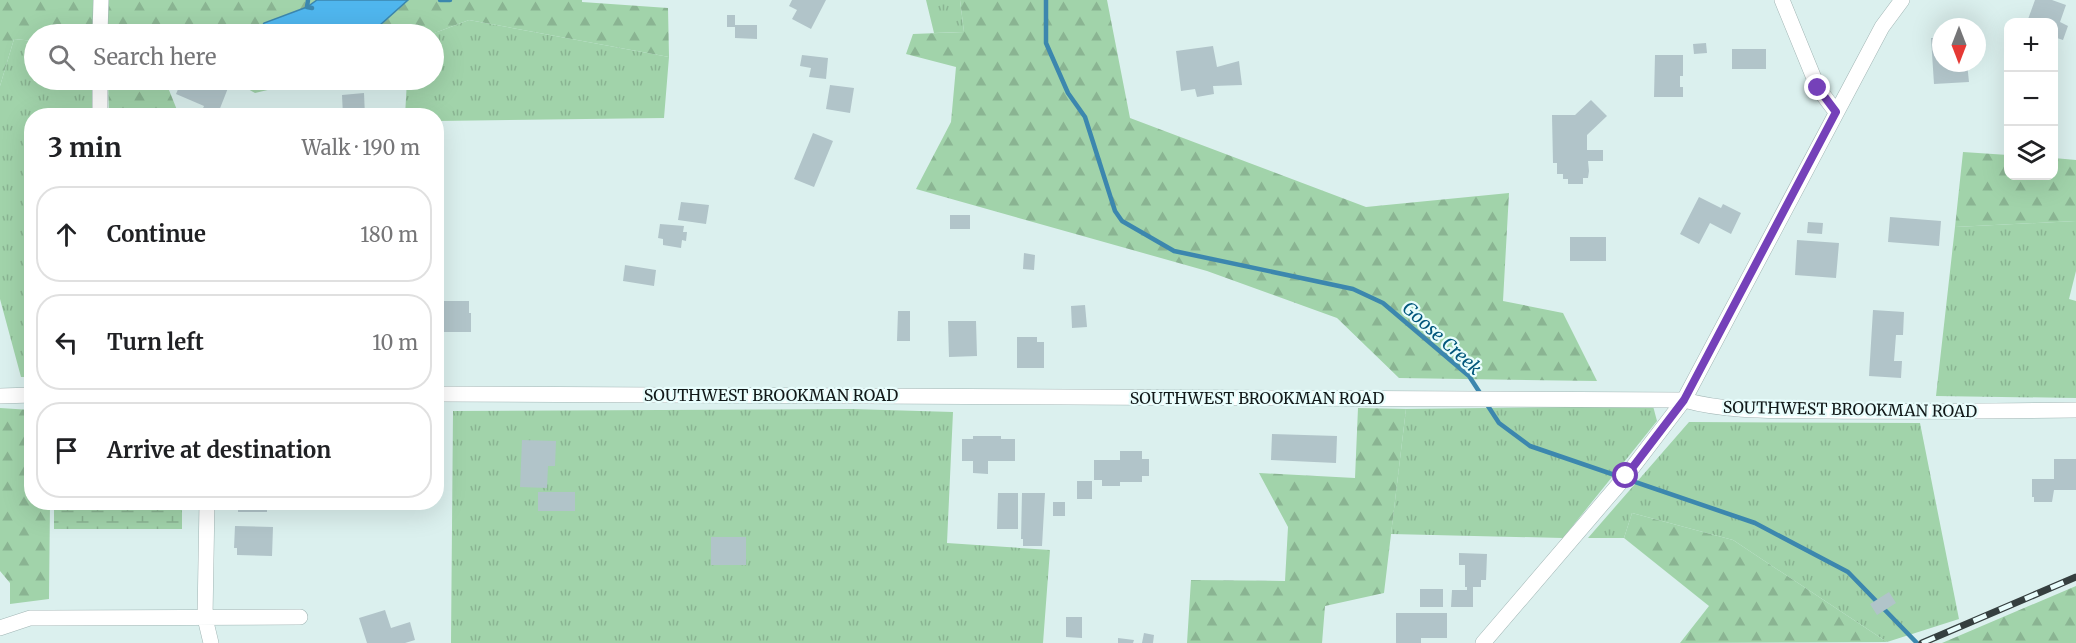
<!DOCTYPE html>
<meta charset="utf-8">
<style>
body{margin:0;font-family:Merriweather,serif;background:#f6f6f6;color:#202124}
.controls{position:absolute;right:18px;top:18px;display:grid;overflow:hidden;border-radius:12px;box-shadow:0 6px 24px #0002}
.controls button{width:54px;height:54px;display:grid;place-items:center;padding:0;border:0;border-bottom:2px solid #e0e0e0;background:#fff;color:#202124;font:30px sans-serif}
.compass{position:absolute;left:1932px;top:18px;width:54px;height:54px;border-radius:50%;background:#fff;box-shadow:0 6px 24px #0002;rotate:180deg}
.stop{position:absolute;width:18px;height:18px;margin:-14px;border:4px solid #7541b9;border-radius:50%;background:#fff}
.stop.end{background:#7541b9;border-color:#fff;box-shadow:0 2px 6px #0008}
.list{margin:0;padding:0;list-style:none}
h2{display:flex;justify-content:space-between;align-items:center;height:78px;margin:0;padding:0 24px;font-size:26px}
h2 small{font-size:20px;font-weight:400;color:#757577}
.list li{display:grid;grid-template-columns:39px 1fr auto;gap:18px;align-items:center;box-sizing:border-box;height:96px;margin:0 12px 12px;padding:0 12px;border:2px solid #e0e0e0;border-radius:24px}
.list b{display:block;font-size:22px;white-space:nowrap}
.list em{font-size:20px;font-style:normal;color:#757577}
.icon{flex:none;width:33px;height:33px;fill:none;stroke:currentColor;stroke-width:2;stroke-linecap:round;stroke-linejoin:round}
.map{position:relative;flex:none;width:2076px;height:643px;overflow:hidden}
.search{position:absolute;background:#fff;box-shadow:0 6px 24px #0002;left:24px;top:24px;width:420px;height:66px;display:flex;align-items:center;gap:15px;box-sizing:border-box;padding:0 21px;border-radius:33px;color:#757577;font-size:22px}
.panel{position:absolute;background:#fff;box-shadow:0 6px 24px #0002;left:24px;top:108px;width:420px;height:402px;border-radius:24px}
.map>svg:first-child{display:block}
.grass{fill:url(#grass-tufts)}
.forest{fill:url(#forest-firs)}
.wetland{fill:url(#wetland-marsh)}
.water{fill:#4fb6ee;stroke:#3c87ae;stroke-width:1.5}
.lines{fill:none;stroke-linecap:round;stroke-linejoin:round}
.stream{stroke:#3c87ae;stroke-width:4.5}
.building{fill:#b1c4c9}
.minor-casing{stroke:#a1b5b4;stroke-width:16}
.minor{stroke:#fff;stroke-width:15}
.rail-casing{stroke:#353f3f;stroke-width:7}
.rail{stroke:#e8fdfc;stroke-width:4.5;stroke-dasharray:14;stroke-linecap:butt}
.route{stroke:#7541b9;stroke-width:8}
.labels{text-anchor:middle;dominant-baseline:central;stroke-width:4.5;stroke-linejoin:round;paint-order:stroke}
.street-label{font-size:16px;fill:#111818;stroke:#e8fdfc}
.water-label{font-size:18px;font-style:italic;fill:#00567b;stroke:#e8fdfc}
</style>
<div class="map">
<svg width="2076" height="643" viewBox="0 0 2076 643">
<defs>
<pattern id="grass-tufts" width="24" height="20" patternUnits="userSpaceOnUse" patternTransform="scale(1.5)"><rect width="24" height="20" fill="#a1d3aa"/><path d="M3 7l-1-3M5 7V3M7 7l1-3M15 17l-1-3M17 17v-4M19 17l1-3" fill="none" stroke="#8ab492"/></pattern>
<pattern id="forest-firs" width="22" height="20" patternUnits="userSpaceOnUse" patternTransform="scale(1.5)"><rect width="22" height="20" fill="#a1d3aa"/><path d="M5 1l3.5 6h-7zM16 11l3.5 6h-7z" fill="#8ab492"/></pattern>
<pattern id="wetland-marsh" width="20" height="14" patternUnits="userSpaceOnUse" patternTransform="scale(1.5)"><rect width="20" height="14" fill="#a1d3aa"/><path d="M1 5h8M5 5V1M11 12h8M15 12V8" fill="none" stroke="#8ab492"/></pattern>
</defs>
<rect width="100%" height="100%" fill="#dbf0ee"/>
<path class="grass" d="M926,0H960L964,32L934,33Z
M469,20L669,57L664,118L437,121L436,116H405L407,80H434L432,34Z
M14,39L34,41V80H96L95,115L32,116L31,377H21L0,299V86Z
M2076,221V271L2069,299L2076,301V398L1936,396L1955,227Z
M1653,406L1657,421L1563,538L1391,534L1406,409Z
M852,409L953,412L947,543L1050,550L1043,643H451L453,411Z
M1689,422L1920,423L1959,619L1887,642L1733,540L1632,513L1624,538H1588Z"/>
<path class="forest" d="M0,0H94L96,34H34V41L14,39L0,86Z
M107,0H582V2L668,8L669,57L469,20L432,34H108Z
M960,0H1107L1130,118L1366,207L1509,193L1503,301L1563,313L1597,381L1399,378L1337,318L1207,271L916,189L951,122L956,67L906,54L913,34L964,32Z
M108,80H165L179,115H109Z
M232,80H310L255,93Z
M1963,152L2008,155V176H2054V158L2076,160V221L1955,227Z
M0,408L31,410L32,502L50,503L49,599L10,604V583L0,571Z
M1358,408L1406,409L1384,593L1325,606L1322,643H1187L1191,580L1285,581L1288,527L1259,473L1355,478Z
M1632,513L1733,540L1887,642L1680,643L1709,606L1624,538Z
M2076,586V643H1942Z"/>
<path class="wetland" d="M54,503H182V529H54Z"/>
<path class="water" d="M317,0H408L380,25L347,34H257L264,23L307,7Z"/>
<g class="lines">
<path class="stream" d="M308,0L307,7L312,8
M440,0H450
M1046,0V43L1068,93L1085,117L1115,211L1122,221L1174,251L1353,289L1383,303L1469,376L1482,396
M1486,403L1499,423L1530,446L1755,523L1848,572L1917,643"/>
</g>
<path class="building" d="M792,0H826L811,29L792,19L797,10L789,6Z
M2035,0H2052L2066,5L2060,22L2068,26L2063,40L2054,37V22H2027Z
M727,15H735V25H757V39L735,38V27H727Z
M1931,38H1941V63H1967L1969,82L1934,84Z
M1706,43L1707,53L1694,54L1693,44Z
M1213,46L1217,67L1239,61L1242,85L1213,86L1214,94L1197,97L1195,89L1181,91L1176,51Z
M1732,49H1766V69H1732Z
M802,55L828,58L826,79L809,77L811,68L800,66Z
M1655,55H1683V76H1680V87H1683V97H1654Z
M182,80H209L228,88L217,116H207L201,113L204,106L176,94Z
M830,85L854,88L850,113L826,109Z
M364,93L365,116H343L342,95Z
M1591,100L1607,116L1587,135V150H1603V161H1588L1589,171L1588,178H1583V184H1568V179H1563V174H1557V163H1553L1552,115H1575Z
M813,133L833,141L814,187L794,179Z
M1699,197L1721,208L1723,204L1741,213L1731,234L1710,223L1699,244L1680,234Z
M681,202L709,205L706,224L678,220Z
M950,215H970V229H950Z
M1890,217L1941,221L1939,246L1888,242Z
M1808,222L1823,223L1822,234L1807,233Z
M660,224L684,226L683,232H687L686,241L682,240L681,248L663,245V239L658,238Z
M1570,237H1606V261H1570Z
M1797,240L1839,243L1836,278L1795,275Z
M1024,253L1035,255L1034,270L1023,269Z
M625,265L656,270L654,286L623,281Z
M444,301H469V313H471V332H439V313H444Z
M1085,305L1087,327L1072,328L1071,306Z
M1873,310L1904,312L1903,335H1896L1894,361H1902L1901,378L1869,376Z
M898,311H910V341H897Z
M948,321H976L977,356L949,357Z
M1017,337H1037V342H1044V368H1017Z
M1272,434L1337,436L1336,463L1271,460Z
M973,436H1001V439H1015V461H988V474L973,473V461H962V439H973Z
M522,440L556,441L555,466H548L547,488L520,487Z
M1120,451H1142V459H1149V476H1142V482H1120V486H1102V480H1094V460H1120Z
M2054,459H2076V490H2054L2052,502H2034V497H2032V479H2054Z
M1077,481H1092V499H1077Z
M538,492H575V511H538Z
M998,493H1018V529H997Z
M1022,493H1045L1042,546H1023V539H1021Z
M238,502H267V512H238Z
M1053,502H1065V516H1053Z
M235,526L273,527L272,556L237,555V548H234Z
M711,537H746V565H711Z
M1459,553L1487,554L1486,580H1481V587H1473V607H1451L1452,590H1467V587H1465V565H1459Z
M1420,589H1443V607H1420Z
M1889,592L1896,603L1877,615L1870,604Z
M385,610L391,628L410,622L415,640L405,643H367L359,618Z
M1396,613H1447V638H1421V643H1396Z
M1066,617H1082V638L1066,637Z
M1144,633L1154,635L1153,643H1142Z
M1118,638L1134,640L1133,643H1118Z"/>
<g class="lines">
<defs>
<path id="minor" d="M1782,0L1818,88L1836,112
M100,34L101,0
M100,116V80
M436,394L1684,400C1731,413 1781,410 1829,411C1912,412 1994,411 2076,410
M0,396L32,395
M207,502L205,618L211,643
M0,628L30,618H47L300,617
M1483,643L1626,476L1684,400L1882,27L1902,0"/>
</defs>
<use href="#minor" class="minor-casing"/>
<use href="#minor" class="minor"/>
<defs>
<path id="rail" d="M1922,643L2076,577"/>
</defs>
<use href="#rail" class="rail-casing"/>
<use href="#rail" class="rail"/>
</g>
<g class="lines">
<path class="route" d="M1626,476L1684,400L1836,112L1818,88"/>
</g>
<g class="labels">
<g class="street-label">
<text x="771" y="395">SOUTHWEST BROOKMAN ROAD</text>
<text x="1257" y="398">SOUTHWEST BROOKMAN ROAD</text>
<text transform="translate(1850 409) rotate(1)">SOUTHWEST BROOKMAN ROAD</text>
</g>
<g class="water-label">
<text transform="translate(1442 338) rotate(42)">Goose Creek</text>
</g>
</g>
</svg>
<div class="controls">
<button>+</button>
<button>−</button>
<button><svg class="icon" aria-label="layers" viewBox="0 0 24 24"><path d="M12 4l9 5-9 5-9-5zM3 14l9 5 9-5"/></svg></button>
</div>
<svg class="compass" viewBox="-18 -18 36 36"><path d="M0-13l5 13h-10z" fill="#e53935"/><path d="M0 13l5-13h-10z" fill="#757577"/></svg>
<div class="stop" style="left:1626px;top:476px"></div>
<div class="stop end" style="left:1818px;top:88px"></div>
<div class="search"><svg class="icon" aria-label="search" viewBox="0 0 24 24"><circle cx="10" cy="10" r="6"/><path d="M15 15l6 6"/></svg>Search here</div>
<section class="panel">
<h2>3 min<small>Walk · 190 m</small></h2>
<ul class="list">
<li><svg class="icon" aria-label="ahead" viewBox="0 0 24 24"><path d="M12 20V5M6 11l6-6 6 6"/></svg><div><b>Continue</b></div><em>180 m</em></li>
<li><svg class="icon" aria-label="left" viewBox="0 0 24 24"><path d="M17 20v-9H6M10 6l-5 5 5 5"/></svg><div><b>Turn left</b></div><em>10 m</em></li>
<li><svg class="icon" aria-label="arrive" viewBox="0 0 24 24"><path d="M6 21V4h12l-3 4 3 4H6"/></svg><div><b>Arrive at destination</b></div></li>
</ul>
</section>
</div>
